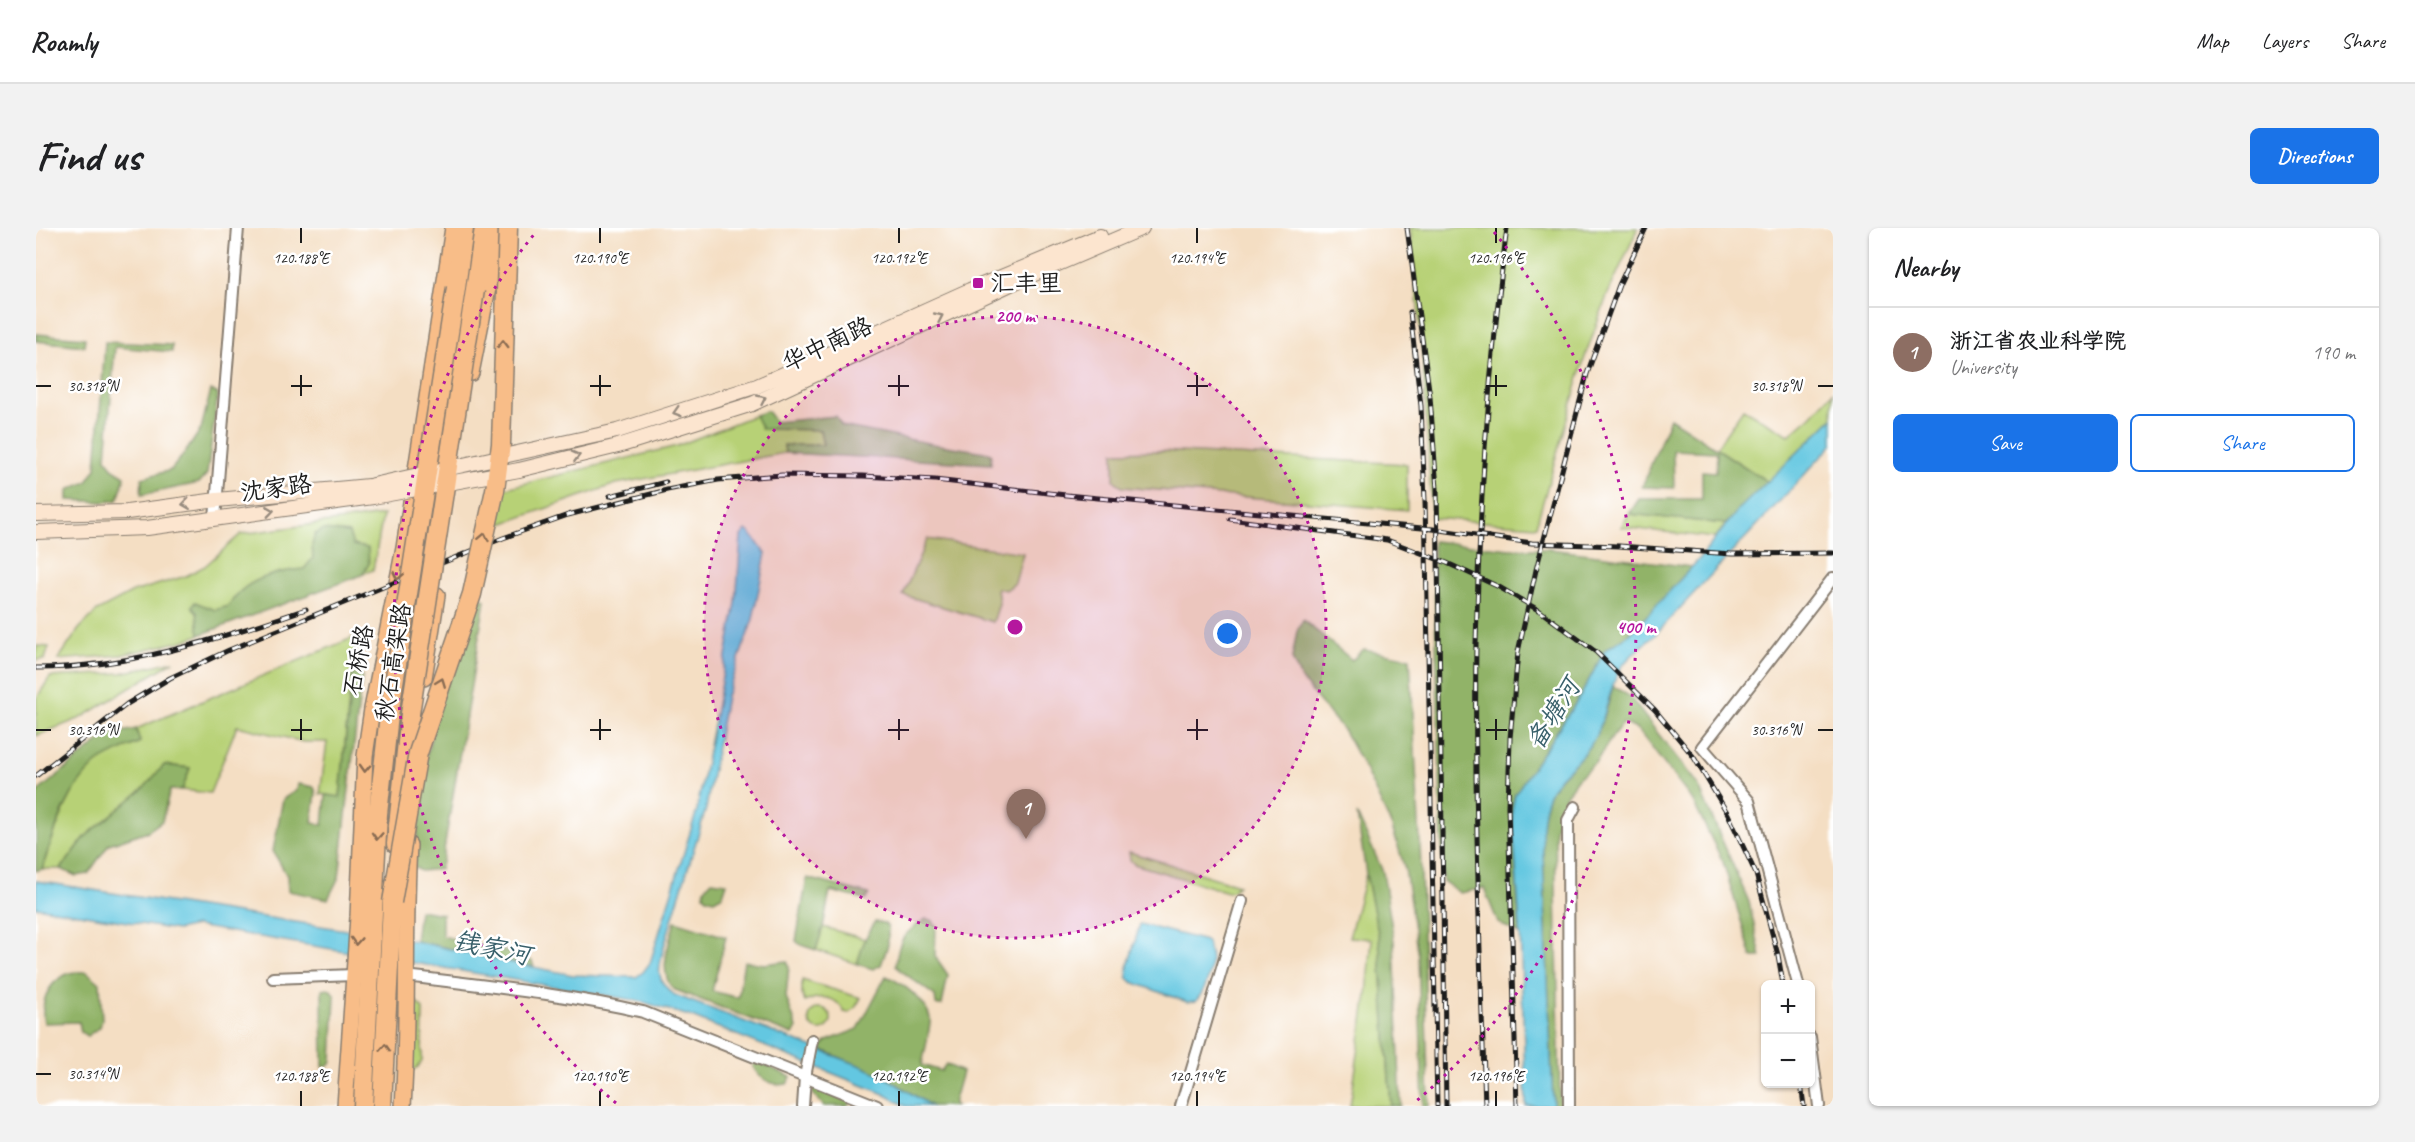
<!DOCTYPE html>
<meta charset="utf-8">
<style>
body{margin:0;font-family:Caveat,"LXGW WenKai TC",sans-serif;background:#f2f2f2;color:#202124}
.controls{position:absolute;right:18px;bottom:18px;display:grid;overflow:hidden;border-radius:9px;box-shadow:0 2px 4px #0004}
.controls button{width:54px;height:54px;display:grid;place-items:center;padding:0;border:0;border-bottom:2px solid #e0e0e0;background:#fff;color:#202124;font:30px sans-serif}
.you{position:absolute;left:1192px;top:406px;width:21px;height:21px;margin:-15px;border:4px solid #fff;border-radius:50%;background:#1a73e8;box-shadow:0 0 0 9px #1a73e833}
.badge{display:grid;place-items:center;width:39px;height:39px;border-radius:50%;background:#1a73e8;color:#fff;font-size:20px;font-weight:700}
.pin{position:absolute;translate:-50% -50px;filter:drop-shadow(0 2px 3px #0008)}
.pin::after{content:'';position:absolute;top:32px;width:21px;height:18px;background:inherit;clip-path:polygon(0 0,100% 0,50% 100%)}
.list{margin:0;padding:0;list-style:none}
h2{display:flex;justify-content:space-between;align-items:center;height:78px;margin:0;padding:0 24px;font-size:26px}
h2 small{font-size:20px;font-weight:400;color:#757577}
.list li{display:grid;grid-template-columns:39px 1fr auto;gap:18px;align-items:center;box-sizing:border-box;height:90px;padding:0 24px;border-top:2px solid #e0e0e0}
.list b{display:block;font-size:22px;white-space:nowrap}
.list p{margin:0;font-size:20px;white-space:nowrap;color:#757577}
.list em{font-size:20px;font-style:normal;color:#757577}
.actions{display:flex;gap:12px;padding:18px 24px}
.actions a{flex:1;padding:14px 0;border:2px solid #1a73e8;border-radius:9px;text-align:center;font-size:21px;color:#1a73e8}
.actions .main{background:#1a73e8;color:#fff}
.map{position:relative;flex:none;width:1797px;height:878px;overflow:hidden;border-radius:9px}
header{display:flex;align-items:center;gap:36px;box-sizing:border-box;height:84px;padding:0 30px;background:#fff;border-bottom:2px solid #e0e0e0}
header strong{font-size:28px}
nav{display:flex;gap:33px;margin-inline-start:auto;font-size:21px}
.intro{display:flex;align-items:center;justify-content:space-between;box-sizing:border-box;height:144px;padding:0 36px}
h1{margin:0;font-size:42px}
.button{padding:15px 27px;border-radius:9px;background:#1a73e8;color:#fff;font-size:21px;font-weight:700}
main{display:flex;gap:36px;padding:0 36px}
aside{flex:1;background:#fff;border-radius:9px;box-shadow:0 2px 4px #0004}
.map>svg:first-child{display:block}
.green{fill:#b7d176;stroke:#6a7649;stroke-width:1.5}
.forest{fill:#91b367;stroke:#566842;stroke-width:1.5}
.water{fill:#64c7e1;stroke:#40727e;stroke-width:1.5}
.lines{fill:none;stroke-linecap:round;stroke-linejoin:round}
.street-casing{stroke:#887d70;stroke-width:14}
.secondary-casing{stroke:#887d70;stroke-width:16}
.primary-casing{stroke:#887d70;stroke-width:18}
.highway-casing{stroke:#887d70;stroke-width:21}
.street{stroke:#fff;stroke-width:10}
.secondary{stroke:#fce5cf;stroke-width:14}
.primary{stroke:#f8bd88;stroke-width:15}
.highway{stroke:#f8bd88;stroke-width:18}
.rail-casing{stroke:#1c1c1c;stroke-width:5}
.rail{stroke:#fff;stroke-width:3;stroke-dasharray:9;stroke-linecap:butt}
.secondary-bridge-casing{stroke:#887d70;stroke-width:16;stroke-linecap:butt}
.highway-bridge-casing{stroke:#887d70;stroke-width:21;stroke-linecap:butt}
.secondary-bridge{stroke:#fce5cf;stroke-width:14}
.highway-bridge{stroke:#f8bd88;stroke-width:18}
.oneway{stroke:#978b7e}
.oneway2{stroke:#8a6c52}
.ticks{fill:none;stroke:#1c1c1c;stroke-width:2}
.ring{fill:none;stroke:#b5179e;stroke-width:3;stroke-dasharray:3 6}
.poi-dot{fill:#b5179e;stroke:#fff;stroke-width:2}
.labels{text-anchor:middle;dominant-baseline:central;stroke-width:5;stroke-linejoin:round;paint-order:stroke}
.poi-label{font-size:24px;fill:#1c1c1c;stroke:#fff;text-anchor:start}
.street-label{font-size:24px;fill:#1c1c1c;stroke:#fff}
.water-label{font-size:26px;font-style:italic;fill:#39606b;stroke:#fff}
.ticks-label{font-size:15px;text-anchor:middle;fill:#1c1c1c;stroke:#fff;stroke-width:5;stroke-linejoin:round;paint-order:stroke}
.centre{fill:#b5179e;stroke:#fff;stroke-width:3}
.ring-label{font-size:18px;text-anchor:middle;font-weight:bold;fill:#b5179e;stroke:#fff;stroke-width:5;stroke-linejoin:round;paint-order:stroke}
</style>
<header>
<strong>Roamly</strong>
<nav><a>Map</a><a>Layers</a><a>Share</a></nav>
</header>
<div class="intro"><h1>Find us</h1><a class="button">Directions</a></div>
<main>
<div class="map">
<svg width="1797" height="878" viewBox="0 0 1797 878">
<rect width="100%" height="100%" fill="#fff"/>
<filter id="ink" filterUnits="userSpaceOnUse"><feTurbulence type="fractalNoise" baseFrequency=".0167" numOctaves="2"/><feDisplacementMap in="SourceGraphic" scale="12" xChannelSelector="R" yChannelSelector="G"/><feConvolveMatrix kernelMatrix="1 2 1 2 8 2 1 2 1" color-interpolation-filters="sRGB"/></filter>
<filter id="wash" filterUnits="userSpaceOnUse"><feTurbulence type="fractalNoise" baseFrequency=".008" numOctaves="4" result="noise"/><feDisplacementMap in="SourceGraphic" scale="24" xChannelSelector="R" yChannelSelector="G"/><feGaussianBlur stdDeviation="1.35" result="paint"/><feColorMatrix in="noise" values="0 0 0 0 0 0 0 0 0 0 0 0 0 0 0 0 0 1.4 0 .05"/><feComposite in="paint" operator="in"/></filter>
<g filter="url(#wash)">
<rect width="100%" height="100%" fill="#f4dec3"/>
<path class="green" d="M1374,0H1602L1571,68L1548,132L1500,298L1396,290L1386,119Z
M1797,164V190L1732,254L1680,220L1707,181L1753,207L1775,188Z
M719,187L726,201H784L787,217H748L749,225L580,256L460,298L466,261L641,218Z
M1123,223L1371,236V282L1086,259L1078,252V224Z
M1593,286L1690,296L1679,310L1585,299Z
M347,287L337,342L147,413L85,427L22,432L43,401L61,383L97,364L150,348L169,338L205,306Z
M891,311L987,325L979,355L970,362L961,360L963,376L957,394L867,367Z
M321,408L314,459L304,569L284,566L291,514H268L201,498L174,565L146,562L154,540L128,537L107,561L50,608L25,641H6C19,604 30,564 58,537C70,527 90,521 104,514L100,501Z
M0,418L13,419L9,431L0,432Z
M138,433L45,490L0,508V471L14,449L85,445Z
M1093,624L1202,657L1197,663L1192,664L1098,636L1094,632Z
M1330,646L1343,709L1355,878H1314L1331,767L1336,711L1313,709Z
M787,699L829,711L821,736L780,722Z
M766,752L825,770L819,780L813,785L808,784C800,767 784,767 769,774L766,767Z
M376,770L387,781L386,833L382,839L375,843Z
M773 791a11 11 0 1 1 22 0a11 11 0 1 1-22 0Z"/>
<path class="forest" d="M0,106L49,110L48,118L0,113Z
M69,114L136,117V124L79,119L70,230L76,240L89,248L82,272L69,274L32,272V262L51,254L60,240Z
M175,162L182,166L171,246L163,255L105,267L106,250L135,242L151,222L165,201Z
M731,183L739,194L800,188L806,198L897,216L955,225V236L749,225L748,217H787L784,202L726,201L719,187Z
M1634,190L1732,254L1690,296L1593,286L1603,271H1666V243L1680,244L1681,224L1637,222L1638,260L1606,259Z
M288,302L313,305L317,317L332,320L333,336L326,347L163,407L161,385L156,378L159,374L179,382L193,378C206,352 241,343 268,341L277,330L276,317L279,306Z
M1397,313L1474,321H1514L1656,339L1594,406L1569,422L1545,467L1479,566L1476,581L1484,706L1462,695L1448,660L1424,665L1407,653Z
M436,366L449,372L406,634L404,641L385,643L378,639L388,538L417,421Z
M1267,392L1316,432L1328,421L1374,430L1384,614L1393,878H1387L1382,729L1369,641L1356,599L1329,541L1308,503L1265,451L1256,431L1261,403Z
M316,445L326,447L303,649L292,671L252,663L251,648L237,623L247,571L261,562L262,556L278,559L280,565L276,595L287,597L290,567L304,569Z
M1577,458L1593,468L1662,557L1713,674L1725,729H1716L1687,634L1656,572L1602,502L1588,495L1581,502L1559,535L1541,551L1530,567L1519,600L1524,878H1517L1506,600C1510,546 1531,552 1556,514C1567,498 1572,477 1577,458Z
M100,501L104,514C91,520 70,527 59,537C29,564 18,605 6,641L0,643V565L71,507Z
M128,537L154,540L146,562H134L126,593L112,603L73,616L52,646L40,648L25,641L50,608L107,561Z
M1321,586L1347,644L1358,713L1365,878H1355L1343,709L1330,646Z
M771,650L833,666L830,672L794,663L787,699L780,722L765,717L760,713Z
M676,653L691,655L687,667L678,672L671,670L668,667L669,660Z
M383,682L406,686V708L472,724L496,733L498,739L379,713Z
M889,691L896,692L900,697L899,728L912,747L906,777H900L899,768L864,742L860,737C862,710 869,705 889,691Z
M639,693L690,709L676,763L702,770L708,733L728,736L751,733L753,738L750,769L761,800L757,807L637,761C621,743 634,714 639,693Z
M839,694L848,695L852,699V717L845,737L837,741L821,736L829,711Z
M51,744L64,755L66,792L64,799L51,808L45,804L43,794L8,795C4,775 11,755 31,746C36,743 45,744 51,744Z
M850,748C865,754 891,773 894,790C895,798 888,827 886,837L905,843L910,836L926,844L917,876L920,878H895L851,850L784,821L791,813L822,801Z
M294,761L299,768L296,834L294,837L287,839L286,762Z
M718,832L755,849L751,856C737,858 724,852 717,839Z
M777,857L815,875L811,878H788L777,866Z"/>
<path class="water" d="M1797,190V216L1618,408C1608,417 1595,426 1587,437C1571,460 1572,491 1556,514C1531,552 1510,545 1506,600L1517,878H1490L1484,700L1476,581L1479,566L1545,467L1569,422L1594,406L1664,330L1702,282Z
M710,302C719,308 722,318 730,325L717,391L690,468L670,581L629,715C623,738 617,752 639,767L828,839L851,850L895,878H870L848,866L653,788L603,773L160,698L141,702L0,679V653L379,713L462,732L537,747L600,749L607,744L614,735L661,582L700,375L705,308Z
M1104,696L1170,713C1180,731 1173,758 1160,773L1151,774L1096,754L1091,749L1092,738Z"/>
</g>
<g filter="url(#ink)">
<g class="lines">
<defs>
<path id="street" d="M179,291L202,0
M370,748C449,758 529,766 607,784L841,878
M237,750L318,747
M1762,756L1713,573L1666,519L1797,350
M1774,809L1783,878
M767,878L769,849L776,812
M1145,878L1206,673
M1533,878L1532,592L1539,579"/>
<path id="secondary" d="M481,225L581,203L721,158L934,62L1064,8
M483,242L582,218L716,176L975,56L1106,0
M0,286L91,284L181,272L333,258
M0,304L111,300L337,269"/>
<path id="primary" d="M435,145L458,30L461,0
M388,450L401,367
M309,878L322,689L329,528L336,481L368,320L417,0
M367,878C373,791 368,704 373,617"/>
<path id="highway" d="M420,60L428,0
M439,62L448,0
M360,616L374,486
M327,878L342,586L353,487
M346,878L357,658"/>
</defs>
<use href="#street" class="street-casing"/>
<use href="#secondary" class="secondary-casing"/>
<use href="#primary" class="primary-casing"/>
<use href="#highway" class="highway-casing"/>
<use href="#street" class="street"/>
<use href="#secondary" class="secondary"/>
<use href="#primary" class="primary"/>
<use href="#highway" class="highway"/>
<defs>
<path id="rail" d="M1371,0L1394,169L1401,261L1410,878
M1374,84L1385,178L1389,273L1401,878
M574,268L630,254
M1194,291L1351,312L1411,335L1463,359L1504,383L1560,424L1619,482L1657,528L1692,586L1720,646L1742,727L1747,756
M0,440C94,440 183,411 270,381
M0,548L91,476L134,450L193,422L467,310L532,287L631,262L682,252L746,247L827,248L899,252L1030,267L1397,301L1496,315L1583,318L1696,326L1797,325
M1765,856L1768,878
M1449,878C1444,724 1438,570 1440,416C1443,277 1453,138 1471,0
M1481,878L1472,579L1474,510L1482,424L1500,342L1551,146L1583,57L1610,0"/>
</defs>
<use href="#rail" class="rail-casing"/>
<use href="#rail" class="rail"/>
<defs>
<path id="secondary-bridge" d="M333,258L481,225
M337,269L483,242"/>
<path id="highway-bridge" d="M374,486L439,62
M353,487L420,60
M356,674L382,525L436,366L459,262L465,216L472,0"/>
</defs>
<use href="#secondary-bridge" class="secondary-bridge-casing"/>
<use href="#highway-bridge" class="highway-bridge-casing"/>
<use href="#secondary-bridge" class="secondary-bridge"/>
<use href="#highway-bridge" class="highway-bridge"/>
</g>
<defs><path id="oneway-chevron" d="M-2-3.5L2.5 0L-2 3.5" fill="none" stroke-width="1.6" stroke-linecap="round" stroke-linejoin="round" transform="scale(1.5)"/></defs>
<g class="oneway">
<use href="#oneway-chevron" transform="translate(903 89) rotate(-25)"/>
<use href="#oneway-chevron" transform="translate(726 171) rotate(-25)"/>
<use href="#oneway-chevron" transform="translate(641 184) rotate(163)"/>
<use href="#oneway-chevron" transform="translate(540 228) rotate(-14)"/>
<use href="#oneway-chevron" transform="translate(150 276) rotate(172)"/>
<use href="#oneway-chevron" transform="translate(234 283) rotate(-8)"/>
</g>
<g class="oneway2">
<use href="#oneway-chevron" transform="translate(467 116) rotate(-89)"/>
<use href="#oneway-chevron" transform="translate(448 309) rotate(-78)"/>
<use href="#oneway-chevron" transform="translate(362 348) rotate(102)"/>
<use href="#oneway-chevron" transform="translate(405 454) rotate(-69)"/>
<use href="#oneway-chevron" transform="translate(329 540) rotate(93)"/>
<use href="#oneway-chevron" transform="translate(341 608) rotate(94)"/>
<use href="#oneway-chevron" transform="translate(320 713) rotate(94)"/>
<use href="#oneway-chevron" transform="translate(349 820) rotate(-87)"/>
</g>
</g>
<path class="ticks" d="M265,0V15M564,0V15M863,0V15M1161,0V15M1460,0V15M265,147V168M564,147V168M863,147V168M1161,147V168M1460,147V168M0,158H15M255,158H276M554,158H575M852,158H873M1151,158H1172M1450,158H1471M1782,158H1797M265,491V512M564,491V512M863,491V512M1161,491V512M1460,491V512M0,502H15M255,502H276M554,502H575M852,502H873M1151,502H1172M1450,502H1471M1782,502H1797M0,846H15M265,863V878M564,863V878M863,863V878M1161,863V878M1460,863V878"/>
<circle cx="979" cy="399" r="311" fill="#b5179e" fill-opacity=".12"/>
<g class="ring">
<circle cx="979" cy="399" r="311"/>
<path d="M580 875A621 621 0 0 1 500 4M1458 4A621 621 0 0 1 1378 875"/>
</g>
<rect class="poi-dot" x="936" y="49" width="12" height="12" rx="3"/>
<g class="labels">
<g class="poi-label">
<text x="954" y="55">汇丰里</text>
</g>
<g class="street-label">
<text transform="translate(791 116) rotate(-25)">华中南路</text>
<text transform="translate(240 260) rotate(-8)">沈家路</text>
<text transform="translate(322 432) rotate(-79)">石桥路</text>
<text transform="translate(357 434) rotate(-81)">秋石高架路</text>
</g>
<g class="water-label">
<text transform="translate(1517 486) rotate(-58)">备塘河</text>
<text transform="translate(456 720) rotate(12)">钱家河</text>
</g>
</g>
<g class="ticks-label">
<text x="265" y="35">120.188°E</text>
<text x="564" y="35">120.190°E</text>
<text x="863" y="35">120.192°E</text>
<text x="1161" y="35">120.194°E</text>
<text x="1460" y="35">120.196°E</text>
<text x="57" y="163">30.318°N</text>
<text x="1740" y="163">30.318°N</text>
<text x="57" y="507">30.316°N</text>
<text x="1740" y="507">30.316°N</text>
<text x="57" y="851">30.314°N</text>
<text x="265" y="853">120.188°E</text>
<text x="564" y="853">120.190°E</text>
<text x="863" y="853">120.192°E</text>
<text x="1161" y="853">120.194°E</text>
<text x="1460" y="853">120.196°E</text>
</g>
<circle cx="979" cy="399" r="9" class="centre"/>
<g class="ring-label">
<text x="979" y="94">200 m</text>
<text x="1600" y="405">400 m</text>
</g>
</svg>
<div class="controls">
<button>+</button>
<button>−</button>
</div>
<div class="you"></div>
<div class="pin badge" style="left:990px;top:611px;background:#8d6e63">1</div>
</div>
<aside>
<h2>Nearby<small></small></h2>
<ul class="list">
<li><span class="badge" style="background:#8d6e63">1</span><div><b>浙江省农业科学院</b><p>University</p></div><em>190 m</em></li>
</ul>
<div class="actions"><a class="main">Save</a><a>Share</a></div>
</aside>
</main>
